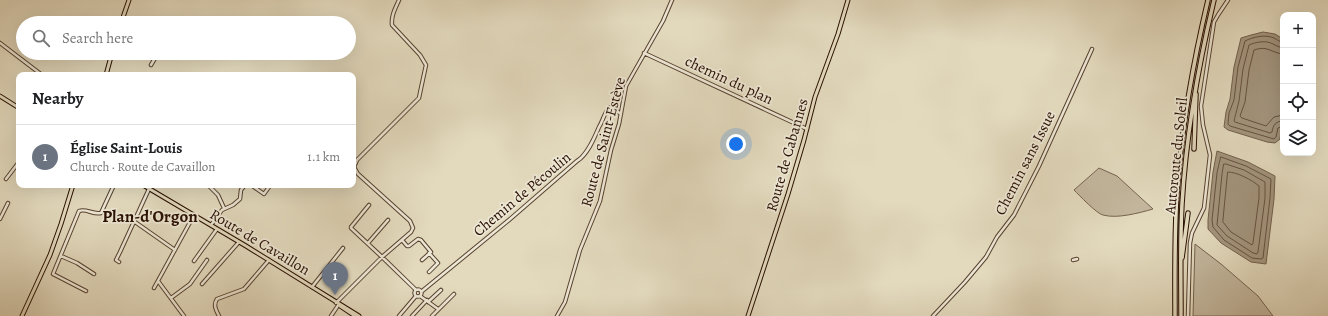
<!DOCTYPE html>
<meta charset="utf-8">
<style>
body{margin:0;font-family:Alegreya,serif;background:#f6f6f6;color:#202124}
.controls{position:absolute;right:12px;top:12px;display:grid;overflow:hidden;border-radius:8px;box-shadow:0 4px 16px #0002}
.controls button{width:36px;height:36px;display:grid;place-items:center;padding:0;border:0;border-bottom:1px solid #e0e0e0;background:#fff;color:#202124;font:20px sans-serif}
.you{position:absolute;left:736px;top:144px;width:14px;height:14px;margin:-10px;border:3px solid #fff;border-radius:50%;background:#1a73e8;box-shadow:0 0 0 6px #1a73e833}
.badge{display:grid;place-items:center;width:26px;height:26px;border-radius:50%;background:#8f2418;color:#fff;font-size:13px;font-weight:700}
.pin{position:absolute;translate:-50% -33px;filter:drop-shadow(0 1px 2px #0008)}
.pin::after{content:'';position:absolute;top:21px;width:14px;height:12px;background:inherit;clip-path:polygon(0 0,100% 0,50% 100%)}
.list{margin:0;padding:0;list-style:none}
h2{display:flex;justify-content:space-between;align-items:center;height:52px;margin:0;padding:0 16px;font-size:17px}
h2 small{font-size:13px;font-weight:400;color:#757577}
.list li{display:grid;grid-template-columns:26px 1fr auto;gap:12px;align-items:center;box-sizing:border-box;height:64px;padding:0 16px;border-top:1px solid #e0e0e0}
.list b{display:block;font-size:15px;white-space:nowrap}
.list p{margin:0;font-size:13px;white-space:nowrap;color:#757577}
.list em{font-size:13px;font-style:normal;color:#757577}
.icon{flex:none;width:22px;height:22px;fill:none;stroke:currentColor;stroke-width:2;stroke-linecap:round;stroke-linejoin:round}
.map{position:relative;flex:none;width:1328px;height:316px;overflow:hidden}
.search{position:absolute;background:#fff;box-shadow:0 4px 16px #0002;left:16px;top:16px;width:340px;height:44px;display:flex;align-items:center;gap:10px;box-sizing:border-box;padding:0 14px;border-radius:22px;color:#757577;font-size:15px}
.panel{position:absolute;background:#fff;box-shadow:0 4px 16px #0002;left:16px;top:72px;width:340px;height:116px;border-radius:8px}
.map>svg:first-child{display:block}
.green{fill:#c3b79e;stroke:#766350}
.water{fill:#a3957e;stroke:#725f4c}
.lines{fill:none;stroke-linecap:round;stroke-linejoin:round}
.shore{stroke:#665240;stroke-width:1}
.minor-casing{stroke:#574230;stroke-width:4.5}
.major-casing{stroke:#280f01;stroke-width:5}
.highway-casing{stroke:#280f01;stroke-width:5.5}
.minor{stroke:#ede7d5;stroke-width:2.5}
.major{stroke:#e3dabe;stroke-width:3}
.highway{stroke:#e3dabe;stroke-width:3.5}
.labels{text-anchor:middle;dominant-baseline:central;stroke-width:3.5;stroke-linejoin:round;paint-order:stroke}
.street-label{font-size:15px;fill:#280f01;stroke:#ede7d5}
.quarter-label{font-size:17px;font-weight:bold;fill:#280f01;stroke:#ede7d5}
</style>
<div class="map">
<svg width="1328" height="316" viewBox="0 0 1328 316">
<rect width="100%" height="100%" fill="#e3dabe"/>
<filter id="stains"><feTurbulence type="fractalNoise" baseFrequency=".005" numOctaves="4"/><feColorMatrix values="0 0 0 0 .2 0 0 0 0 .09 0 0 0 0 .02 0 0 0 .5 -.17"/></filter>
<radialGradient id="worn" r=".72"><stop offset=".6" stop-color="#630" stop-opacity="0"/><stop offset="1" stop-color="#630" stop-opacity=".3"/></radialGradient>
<path class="green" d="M1099,168L1117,176L1153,209C1139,213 1117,219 1103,215C1097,214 1079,195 1074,190Z
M1195,244L1221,264L1258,296L1273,316H1193Z"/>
<path class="water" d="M1263,32L1275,34L1283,39V114L1280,139L1275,143L1267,142L1228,130L1224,127L1226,112L1230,99L1234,67L1241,38L1251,35Z
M1217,151L1248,162L1275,176L1274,199L1266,264L1251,262L1221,243L1208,229V220L1213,172Z"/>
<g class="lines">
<path class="shore" d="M1283,42C1279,42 1278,40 1274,38C1265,34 1253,37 1245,41L1238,67L1234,100L1229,113L1228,124L1230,126L1274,139L1276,137L1278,128L1283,126
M1283,48C1279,47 1277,46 1273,44C1266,40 1256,42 1249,45L1243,69L1239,101L1234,121L1235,122L1270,133L1272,132C1273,125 1276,121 1283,121
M1283,54C1271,53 1268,45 1254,50L1249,70L1245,102L1240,116L1242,118L1266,126L1274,117L1283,115
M1221,157L1246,166L1271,179L1270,198L1263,258L1261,259L1252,258L1224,240L1213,227L1212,220L1217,173Z
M1224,164H1226L1244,170L1265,182V198L1258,252L1257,254L1253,253L1227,236L1217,225L1222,174Z
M1228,172C1237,172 1252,180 1259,186V198L1253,243L1252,245L1231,232L1223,222Z"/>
<defs>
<path id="minor" d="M0,43L42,75
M644,53L807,129
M151,65L158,53
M6,179L19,162
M208,185L218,195L224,208
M251,185L264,194L269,187L268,185
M369,205L351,227V228L382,257L416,290
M0,219L8,203
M135,222L175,250
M211,225L222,210L233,205L240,199L241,190L245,185
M402,240L407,246H409L418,239L421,240L431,252L422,260
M368,243L388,220
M61,256L77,263L94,274
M1073,260L1077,259
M194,261L217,229
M119,262L116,260L120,252L149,189
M429,272L438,263L429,253
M158,281L184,316
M202,284L239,242
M312,287L343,248
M154,288L194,215
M414.5 293a3.5 3.5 0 1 1 7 0a3.5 3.5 0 1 1-7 0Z
M86,291L53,274L79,211C86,208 93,215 101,213L114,185
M421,292L509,220L577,161C587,155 594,139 599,127C603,121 604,113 609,108L611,107L621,114
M420,296L438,309
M171,298L190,284L207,260
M428,302L441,290
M336,303L382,257L411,232L413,228L410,221L358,174L354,167L357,160L419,98L420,93L426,65L420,55L392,25C391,16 395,9 399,0
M219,316C216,310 213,305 217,299L244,289L269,260
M331,316L339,304
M399,316L416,296
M412,316L427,300
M432,316L454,294
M557,316L565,302L580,250L600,201L611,150L619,124L626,86L663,21L672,0
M933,316L965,282L986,257L997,237L1014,215L1039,166L1092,49
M1188,316L1190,243L1192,233L1204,208L1210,155L1203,125L1201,106L1214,22L1218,15L1228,0"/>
<path id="major" d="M121,23L129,0
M106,75L112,53
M0,96L19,108
M143,185L246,246L359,316
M340,306L355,316
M22,316L50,255L61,224L73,185
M748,316L788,194L804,140L815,97L838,34L848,0"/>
<path id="highway" d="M1194,149L1196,94
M1182,258L1188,213
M1175,316C1175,271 1174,225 1178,179C1183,119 1194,59 1208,0
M1181,316C1181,279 1180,241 1182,204C1186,135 1198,67 1214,0"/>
</defs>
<use href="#minor" class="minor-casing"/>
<use href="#major" class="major-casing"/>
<use href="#highway" class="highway-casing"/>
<use href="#minor" class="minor"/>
<use href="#major" class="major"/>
<use href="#highway" class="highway"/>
</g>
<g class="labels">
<g class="street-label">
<text transform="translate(729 80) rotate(25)">chemin du plan</text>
<text transform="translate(603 142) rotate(-75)">Route de Saint-Estève</text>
<text transform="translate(787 155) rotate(-74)">Route de Cabannes</text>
<text transform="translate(1176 156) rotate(-84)">Autoroute du Soleil</text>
<text transform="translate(1025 163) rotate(-63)">Chemin sans Issue</text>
<text transform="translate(522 194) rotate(-40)">Chemin de Pécoulin</text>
<text transform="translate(260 242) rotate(31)">Route de Cavaillon</text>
</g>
<g class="quarter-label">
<text x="150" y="216">Plan-d'Orgon</text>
</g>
</g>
<rect width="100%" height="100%" filter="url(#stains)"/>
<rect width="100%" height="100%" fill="url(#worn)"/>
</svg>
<div class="controls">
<button>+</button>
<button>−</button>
<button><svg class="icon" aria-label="locate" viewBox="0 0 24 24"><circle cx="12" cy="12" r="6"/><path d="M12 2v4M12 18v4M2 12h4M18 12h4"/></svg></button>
<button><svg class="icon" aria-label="layers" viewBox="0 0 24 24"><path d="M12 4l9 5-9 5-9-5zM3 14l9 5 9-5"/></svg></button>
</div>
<div class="you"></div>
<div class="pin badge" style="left:335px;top:295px;background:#6b7280">1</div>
<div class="search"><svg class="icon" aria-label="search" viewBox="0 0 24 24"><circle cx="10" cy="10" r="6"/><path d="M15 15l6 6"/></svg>Search here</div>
<section class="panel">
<h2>Nearby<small></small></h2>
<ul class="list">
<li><span class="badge" style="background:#6b7280">1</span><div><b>Église Saint-Louis</b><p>Church · Route de Cavaillon</p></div><em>1.1 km</em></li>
</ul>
</section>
</div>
